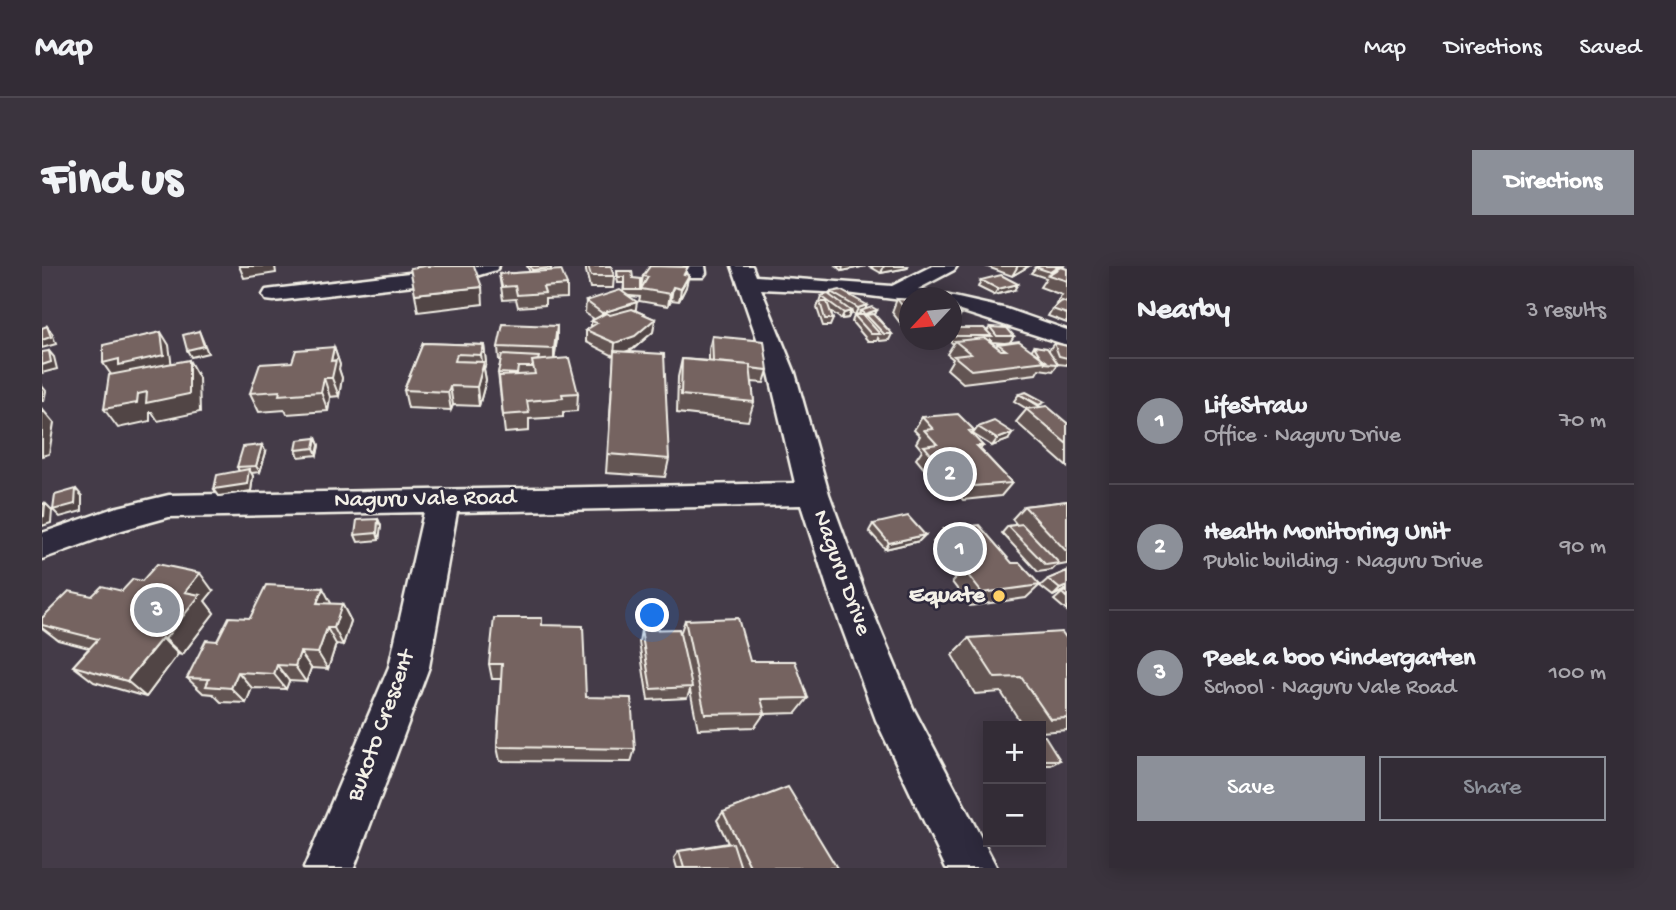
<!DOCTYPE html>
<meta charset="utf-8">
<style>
body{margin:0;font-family:"Gochi Hand",sans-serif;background:#3b343e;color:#f1f3f6}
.controls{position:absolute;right:21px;bottom:21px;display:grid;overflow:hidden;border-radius:0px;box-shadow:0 4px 18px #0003}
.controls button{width:63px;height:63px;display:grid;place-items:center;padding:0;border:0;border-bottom:2px solid #4e4851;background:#332c36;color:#f1f3f6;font:35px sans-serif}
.compass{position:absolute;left:857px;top:21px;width:63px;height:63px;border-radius:50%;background:#332c36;box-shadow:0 4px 18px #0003;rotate:244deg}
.you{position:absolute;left:611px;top:350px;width:24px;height:24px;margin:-18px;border:5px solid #fff;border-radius:50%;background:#1a73e8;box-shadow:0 0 0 10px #1a73e833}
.badge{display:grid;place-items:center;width:46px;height:46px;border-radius:50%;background:#8c9099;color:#fff;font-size:23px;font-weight:700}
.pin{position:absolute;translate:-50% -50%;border:4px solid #fff;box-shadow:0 2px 7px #0006}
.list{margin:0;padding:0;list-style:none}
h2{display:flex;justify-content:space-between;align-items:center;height:91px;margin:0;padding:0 28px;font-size:30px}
h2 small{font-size:23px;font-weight:400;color:#a9a7ad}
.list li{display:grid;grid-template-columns:46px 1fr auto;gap:21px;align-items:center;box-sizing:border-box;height:126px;padding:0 28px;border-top:2px solid #4e4851}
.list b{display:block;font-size:26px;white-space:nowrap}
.list p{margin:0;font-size:23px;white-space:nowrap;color:#a9a7ad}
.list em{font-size:23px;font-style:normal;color:#a9a7ad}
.actions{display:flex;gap:14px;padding:21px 28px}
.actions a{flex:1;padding:16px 0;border:2px solid #8c9099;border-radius:0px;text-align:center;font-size:24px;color:#8c9099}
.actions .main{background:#8c9099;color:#fff}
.map{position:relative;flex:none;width:1025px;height:602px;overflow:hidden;border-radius:0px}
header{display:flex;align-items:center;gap:42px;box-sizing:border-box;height:98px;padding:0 35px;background:#332c36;border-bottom:2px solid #4e4851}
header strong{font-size:33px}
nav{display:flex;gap:38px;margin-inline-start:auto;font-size:24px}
.intro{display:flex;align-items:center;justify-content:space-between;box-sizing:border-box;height:168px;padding:0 42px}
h1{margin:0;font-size:49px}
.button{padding:18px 32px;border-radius:0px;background:#8c9099;color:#fff;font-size:24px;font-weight:700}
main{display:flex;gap:42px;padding:0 42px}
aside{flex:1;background:#332c36;border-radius:0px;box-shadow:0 4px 18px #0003}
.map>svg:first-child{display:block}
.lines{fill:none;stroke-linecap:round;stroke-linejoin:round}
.minor-casing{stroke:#f4f1e8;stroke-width:5}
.minor{fill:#2f2a3d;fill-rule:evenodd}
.wall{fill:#645553;stroke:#f4f1e8;stroke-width:2;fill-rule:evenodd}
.shaded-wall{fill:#514544;stroke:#f4f1e8;stroke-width:2}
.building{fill:#746361;stroke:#f4f1e8;stroke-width:2}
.poi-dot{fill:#ffd166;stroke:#2f2a3d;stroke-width:2.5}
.labels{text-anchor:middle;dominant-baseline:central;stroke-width:5;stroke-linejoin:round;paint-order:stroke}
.street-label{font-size:24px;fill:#f4f1e8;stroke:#2f2a3d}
.poi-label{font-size:24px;font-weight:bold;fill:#f4f1e8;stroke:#2f2a3d;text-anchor:end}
</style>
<header>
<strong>Map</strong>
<nav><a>Map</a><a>Directions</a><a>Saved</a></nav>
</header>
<div class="intro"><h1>Find us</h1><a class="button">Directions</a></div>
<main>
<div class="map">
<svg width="1025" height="602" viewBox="0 0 1025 602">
<rect width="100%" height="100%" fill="#443b48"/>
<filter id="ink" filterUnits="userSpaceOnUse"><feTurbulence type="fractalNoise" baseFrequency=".0143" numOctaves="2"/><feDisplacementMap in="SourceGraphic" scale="14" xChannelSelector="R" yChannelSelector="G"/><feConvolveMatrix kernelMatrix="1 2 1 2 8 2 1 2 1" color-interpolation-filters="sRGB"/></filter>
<g filter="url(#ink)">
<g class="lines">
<defs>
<path id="minor" d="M426,0H457L454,4L424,13L232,35L224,34L221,29L224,24L232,23Z
M643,0H663L664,7L661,11H647Z
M690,0H710L714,10L850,20L890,0H915L912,4L876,23L965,43L1025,64V79L909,42V32H867V35L805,27L719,23L753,107L787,228L823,327L871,442L955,602H904L834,454L787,327L759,239L415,246L387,401L312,602H262L347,401L382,246L127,251L80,264L0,293V267L72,242L127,229L753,217L727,107Z"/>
</defs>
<use href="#minor" class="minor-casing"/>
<use href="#minor" class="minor"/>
</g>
<path class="wall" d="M485,0H508L509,4L525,19V32L503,33V39L476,41L474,33L461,34L457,8L488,6Z
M544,0H569L572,10L571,22H548L544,5Z
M794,0H824L800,5Z
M827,0H866L865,2L839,7Z
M943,0H987L970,10Z
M995,0H1022L1021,2L1025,3V57L1006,50L1010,43L1016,39L1014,38L1020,29L998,21L1004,12L989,7Z
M575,5L591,12L599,22L601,10L644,8V21L637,35L629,34L626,40L597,35L598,31L587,30L594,45L613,53L611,66L591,83L583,86L627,193L623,211L564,207L572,90L544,76V64L549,61V55L552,53L543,47L544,35L581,27L582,17H576L575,11Z
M939,14L972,24L952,29L936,21Z
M789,26L823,43L835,44L833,49L850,68L847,74L838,75L836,72L835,75H826L810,56L812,49H816L817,48L813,49L809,46L806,52L799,53L787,44L791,53L788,60H781L775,42L779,30H788Z
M855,33L867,34V69L850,46Z
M909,36L919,48L912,61H909Z
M515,60V73L512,93L536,127L535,145L521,146V151L487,153V165L463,167L456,107L459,94H457L456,81Z
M948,61L972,70L968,76L989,85L992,80L1007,84L1012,77L1025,80V99L1016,98L1011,105L997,103L994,108L921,117L905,103L911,93L905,88L912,77H910L907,74H909V62L945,65ZM948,73L950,76L962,77L956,78L954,80L947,75Z
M670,70L726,104L722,117L710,116L712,136L706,155L635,147L636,111L640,93L667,95V83Z
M381,77L442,79L444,97L442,103L444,114L437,140L411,139L409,144L366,142L362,124Z
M292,81L298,99L297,103L300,112L297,130L288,131L286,145L245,148L243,144L217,146L208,127L250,96Z
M977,128L1025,157V201L974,156L985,143L972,135Z
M880,151L932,164L929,168L941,180L938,183L970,217L959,230L921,234L909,220L897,221L874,193L880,184L874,177L878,170L872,164Z
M936,161L966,174L950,180L931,168Z
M274,172L277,179L275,189L257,191L254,184Z
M224,186L218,206L209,207L211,210L209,225L177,230L172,223L197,205L195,201Z
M1025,235V298L1014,300L1010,304L996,306L960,267L966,260L975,259L970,253L982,240Z
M336,253L339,260L337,274L316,276L313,269Z
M831,258L883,269L877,275L843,283L827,265Z
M902,263L970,297L998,319L984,332L928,340L910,316L917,309L891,276Z
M1025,305V323L1011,330L998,320L1006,313Z
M100,315L171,325L163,335L172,347L140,389L136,388L104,431L52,416L31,400L47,382L16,374L0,362V352L50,330L80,325Z
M1025,325V345L1012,334L1020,327Z
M289,338H300L309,355L301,379L294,378L286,403L269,402L264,416L247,415L244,423L210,422L204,437L179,436L171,428L161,427L145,412L175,375L208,352Z
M643,354L708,395L766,432L754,447L722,448L713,461L656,463L648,424L645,432L606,434L597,376L599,364L638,368Z
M500,359L544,431L593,483L589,496L458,495L455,481L459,413H450L447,398Z
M927,372L1025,373V464L999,466V460H981L959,426L933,428L910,389Z
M999,470L1018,494L1009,499H999Z
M681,546L795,602H635L632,592L637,585L686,577L675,554Z"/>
<path class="shaded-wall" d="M197,0H233L234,7L202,12Z
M801,0H824L800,5Z
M842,0H866L865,2L839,7Z
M976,0H987L970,10Z
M509,2V8L490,10V4Z
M647,9L644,21L637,35L639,23Z
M976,18L972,24L952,29L956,23Z
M440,21L441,38L376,46L373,28Z
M631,21L629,34L626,40L628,28Z
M595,36L593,48L559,59L560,47Z
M825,39L822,46L818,45L817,48L813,49L816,42Z
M835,44L832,50L824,49L820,54L823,48Z
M809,45L806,52L799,53L802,47Z
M613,53L611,66L591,83L572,90L573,77Z
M5,60L10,67L14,78L0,82V74Z
M515,60V73L512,96V83Z
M157,65L166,87L149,91L145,84Z
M119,66L127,79L130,101L70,110L61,97Z
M442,79L444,97L442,103L444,114L437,140L435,121L441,100L439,89Z
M292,81L298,99L297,103L300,112L297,130L290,112L289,95Z
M7,85L12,91L15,103L0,107V99Z
M147,94L157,112L158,146L116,155L110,146H108V155L76,162L62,143L96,128Z
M282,112L288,131L286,145L279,126Z
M0,120L4,125L2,135H0Z
M408,120L411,139L409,144L406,126Z
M0,143L12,157L7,188L0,190Z
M971,167L966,174L950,180L955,173Z
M274,172L277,179L275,189L272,182Z
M220,179L224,186L218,206L214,200Z
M207,203L211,210L209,225L177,230L172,223Z
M34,223L40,230V245L18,251L11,244Z
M3,237L10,244L9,257L0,260V251Z
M336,253L339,260L337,274L335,267Z
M883,269L877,275L843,283L847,277Z
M158,307L171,325L163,335L172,347L140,389L123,373L143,326Z
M1025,320V323L1011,330L1018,323Z
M281,322L290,339L275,337Z
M300,338L309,355L301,379L292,362Z
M285,362L294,378L286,403L276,387Z
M120,372L136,388L104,431L85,415Z
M258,386L269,402L264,416L253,400Z
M235,399L247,415L244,423L232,408Z
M196,406L210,422L204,437L189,422Z"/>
<path class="building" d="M384,0H432L440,21L373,28L368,2Z
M488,0H508L509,2L490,4Z
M546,0H569L572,10H549Z
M608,0L646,1L642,8L647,9L639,23L631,21L628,28L599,23L606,11L601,10Z
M995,0H1017L1008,6L993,1Z
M1019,1L1025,3V15L1006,9Z
M519,4L525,19L501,21L503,27L475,29L473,20L460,21L457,8Z
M575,5H590L591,12L599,13V24H582V11H576Z
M959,9L976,18L956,23L939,14Z
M578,24L595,36L560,47L544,35Z
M798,24L825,39L816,42L789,26Z
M786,28L809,45L802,47L779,30Z
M855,33L867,34V48Z
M1020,35L1025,37V48L1010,43Z
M778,36H785L791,53H783Z
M909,36L919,48H909Z
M830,41L835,44L823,48L818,45Z
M590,43L613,53L593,70L573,77L544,64L555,57L549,55L564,47L568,49Z
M831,48L850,68H842L824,49Z
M812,49H821L838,68H829Z
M461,58L515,60L512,83L456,81Z
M5,60L9,71L0,74V62Z
M948,61L965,62L972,70H955Z
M909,62H942L950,70H914L909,65Z
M157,65L162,80L145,84L141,69Z
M119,66L122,89L77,99V93L61,97V79Z
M670,70L722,75L726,104L708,102V99L671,96Z
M943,72L959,84H964L956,78L977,75L1004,95L929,104L912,90L929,88L913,75Z
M381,77L442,79L439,89L415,88L413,95L442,96L435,121L408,120L406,126L362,124Z
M1012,77L1025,80V92L1017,90Z
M992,80L1005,82L1016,98L1003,97L1004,95L1000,93Z
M292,81L289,95L294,94L290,112H282L279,126L237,129L238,125L208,127L218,98L250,96L254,84Z
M7,85L9,96L0,99V86Z
M572,85L622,88L627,193L566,188Z
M460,89L497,91L496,94L490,95L491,101H476L475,108L456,107Z
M527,92L536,127L520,128L521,132L485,135L487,147L461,149L457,110L493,108L490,95Z
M640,93L708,99L712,136L639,129Z
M147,94V128L104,137L105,126L96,128L95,137L62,143L67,109Z
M984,126L1003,136L997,139L977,128Z
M1005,140L1025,157V178L984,143Z
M916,148L932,164L927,165L941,180H935L970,217L932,220L919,206L906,208L882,180L895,178L882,164L891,163L880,151Z
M952,155L971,167L955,173L936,161Z
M274,172L272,182L254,184L256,174Z
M220,179L214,200L195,201L201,181Z
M207,203L205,218L172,223L175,209Z
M34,223L33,238L11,244L13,229Z
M1025,235V286L982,240Z
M3,237L2,250L0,251V238Z
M866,250L883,269L847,277L831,258Z
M336,253L335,267L313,269L315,254Z
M980,258L1017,297L1004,299L966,260Z
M937,259L970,297H978L998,319L940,327L922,304L933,302L902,263Z
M115,298L158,307L143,326L158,329L123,373L120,372L85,415L31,400L56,373L0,359V352L27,325L50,330L60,320L80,325L91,313L100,315Z
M1025,305V320L1018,323L1006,313Z
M224,319L281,322L275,337L300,338L292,362H285L276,387L258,386L253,400L235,399L232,408L196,406L189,422L164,420L167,413L145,412L164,374L175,375L187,351L208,352Z
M1025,325V332L1020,327Z
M452,352H500V359L541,360L544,431L589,432L593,483L455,481L460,398H447Z
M696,352L708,395H753L766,432L719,433L723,447L663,448L643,354Z
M637,363L650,421L609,423L599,364Z
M1020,366L1025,373V452L1008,453L979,411L953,412L927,372Z
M999,470H1003L1018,494H999Z
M746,521L795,602H709L681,546Z
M691,577L699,602H642L637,585Z"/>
</g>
<circle class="poi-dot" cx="957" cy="330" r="7"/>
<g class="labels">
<g class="street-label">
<text transform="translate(383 234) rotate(-1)">Naguru Vale Road</text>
<text transform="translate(799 307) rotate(70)">Naguru Drive</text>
<text transform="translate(340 460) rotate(-70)">Bukoto Crescent</text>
</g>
<g class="poi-label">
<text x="943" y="330">Equate</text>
</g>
</g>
</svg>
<div class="controls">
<button>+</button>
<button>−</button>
</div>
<svg class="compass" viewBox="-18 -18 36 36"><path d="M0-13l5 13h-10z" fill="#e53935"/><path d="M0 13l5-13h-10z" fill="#a9a7ad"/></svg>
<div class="you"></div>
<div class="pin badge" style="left:918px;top:283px">1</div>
<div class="pin badge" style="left:908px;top:208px">2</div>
<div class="pin badge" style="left:115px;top:344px">3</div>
</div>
<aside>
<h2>Nearby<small>3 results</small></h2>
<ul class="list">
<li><span class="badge">1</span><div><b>LifeStraw</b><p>Office · Naguru Drive</p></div><em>70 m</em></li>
<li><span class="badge">2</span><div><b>Health Monitoring Unit</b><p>Public building · Naguru Drive</p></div><em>90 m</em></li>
<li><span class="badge">3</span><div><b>Peek a boo Kindergarten</b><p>School · Naguru Vale Road</p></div><em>100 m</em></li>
</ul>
<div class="actions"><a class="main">Save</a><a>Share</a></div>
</aside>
</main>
